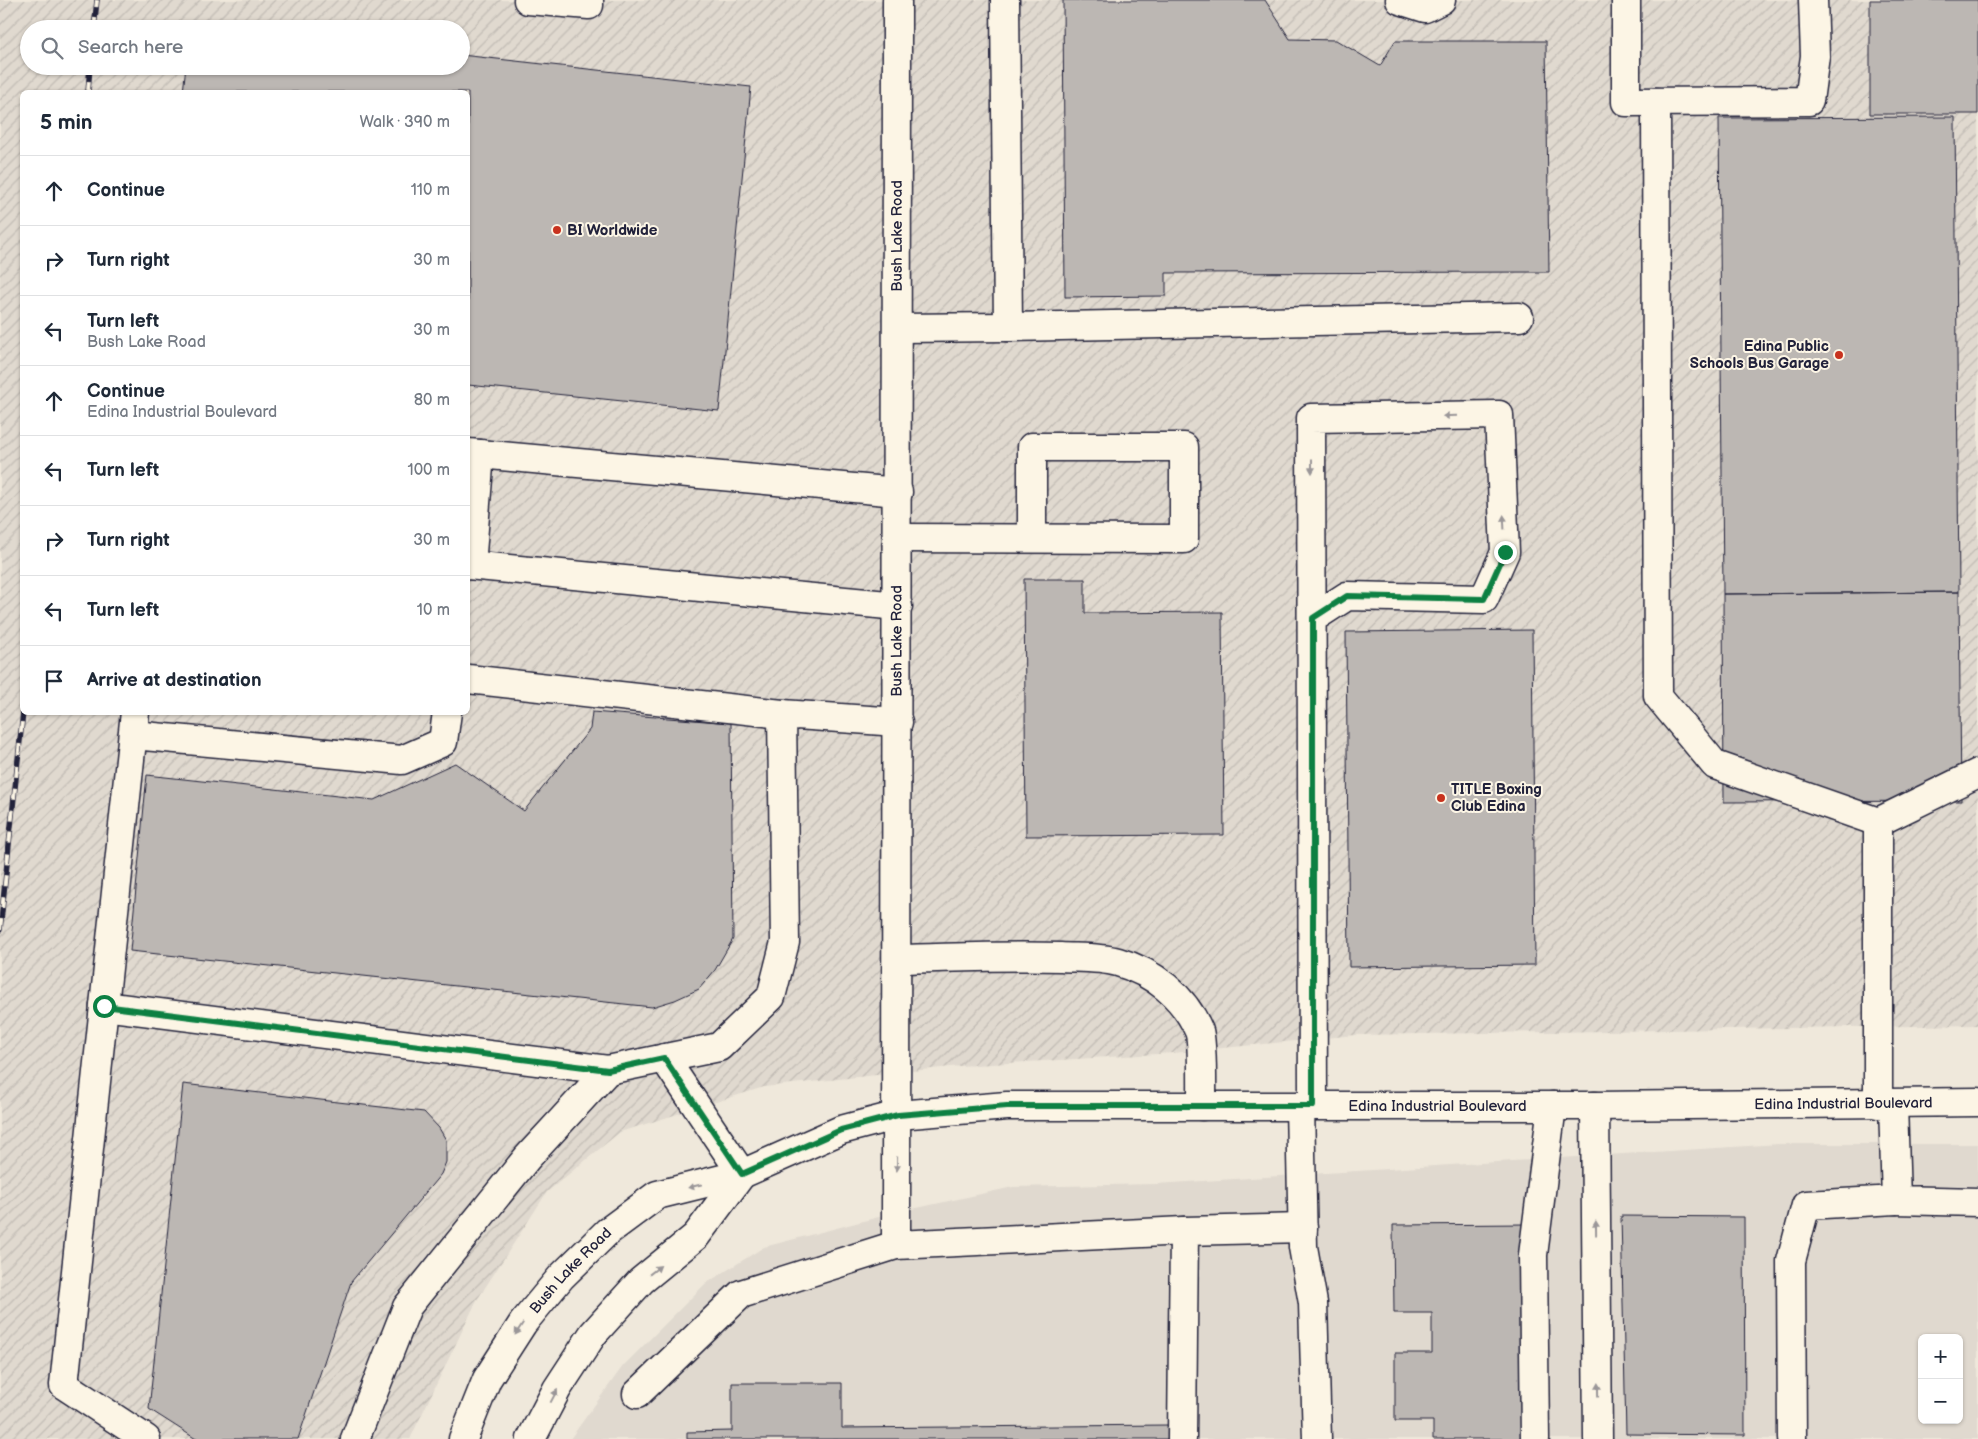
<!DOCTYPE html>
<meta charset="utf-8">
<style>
body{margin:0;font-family:"Balsamiq Sans",sans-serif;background:#f6f6f7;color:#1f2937}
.controls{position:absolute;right:15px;bottom:15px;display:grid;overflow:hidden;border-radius:8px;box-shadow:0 1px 4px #0004}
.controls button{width:45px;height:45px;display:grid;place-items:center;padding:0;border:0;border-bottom:1px solid #e0e1e3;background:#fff;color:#1f2937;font:25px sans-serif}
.stop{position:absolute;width:15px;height:15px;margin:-11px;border:4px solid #0b8043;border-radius:50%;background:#fff}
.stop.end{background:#0b8043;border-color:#fff;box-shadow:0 1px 5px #0008}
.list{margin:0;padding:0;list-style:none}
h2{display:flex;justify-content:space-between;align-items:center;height:65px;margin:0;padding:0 20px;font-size:21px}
h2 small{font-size:16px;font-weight:400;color:#747a83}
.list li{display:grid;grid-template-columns:32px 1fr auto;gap:15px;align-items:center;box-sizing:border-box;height:70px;padding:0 20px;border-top:1px solid #e0e1e3}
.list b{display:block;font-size:19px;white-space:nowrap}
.list p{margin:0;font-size:16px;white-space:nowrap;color:#747a83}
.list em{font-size:16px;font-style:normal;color:#747a83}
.icon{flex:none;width:28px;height:28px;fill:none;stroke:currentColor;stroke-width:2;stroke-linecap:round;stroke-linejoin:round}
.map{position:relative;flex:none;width:1978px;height:1439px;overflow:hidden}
.search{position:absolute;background:#fff;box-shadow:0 1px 4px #0004;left:20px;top:20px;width:450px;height:55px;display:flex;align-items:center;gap:12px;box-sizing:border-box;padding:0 18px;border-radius:28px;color:#747a83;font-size:19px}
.panel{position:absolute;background:#fff;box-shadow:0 1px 4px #0004;left:20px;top:90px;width:450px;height:625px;border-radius:8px}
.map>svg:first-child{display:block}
.built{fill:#e0d9cf;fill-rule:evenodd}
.industrial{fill:url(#industrial-furrows);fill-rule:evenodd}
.building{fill:#bcb7b3;stroke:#22223b}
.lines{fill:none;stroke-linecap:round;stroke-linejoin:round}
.minor-casing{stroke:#22223b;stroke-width:31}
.minor{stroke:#fcf5e5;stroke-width:28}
.rail-casing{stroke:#22223b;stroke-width:5.5}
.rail{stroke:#fcf5e5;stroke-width:4;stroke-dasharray:11;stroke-linecap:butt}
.oneway{fill:#9a9698}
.route{stroke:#0b8043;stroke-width:6}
.poi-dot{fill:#c8321e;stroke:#fcf5e5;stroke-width:2}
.labels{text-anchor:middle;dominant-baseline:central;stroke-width:4;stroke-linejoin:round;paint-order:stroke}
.poi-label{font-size:15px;font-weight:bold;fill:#22223b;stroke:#fcf5e5;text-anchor:start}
.street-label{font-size:15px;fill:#22223b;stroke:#fcf5e5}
</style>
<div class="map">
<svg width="1978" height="1439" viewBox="0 0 1978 1439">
<defs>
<pattern id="industrial-furrows" width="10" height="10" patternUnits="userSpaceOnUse" patternTransform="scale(1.25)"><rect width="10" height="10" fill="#e0d9cf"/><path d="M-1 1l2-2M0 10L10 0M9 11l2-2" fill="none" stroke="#c0bab3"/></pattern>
</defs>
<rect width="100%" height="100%" fill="#efe8db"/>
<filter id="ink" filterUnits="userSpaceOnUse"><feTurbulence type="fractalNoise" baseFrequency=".02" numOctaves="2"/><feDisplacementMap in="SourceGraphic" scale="10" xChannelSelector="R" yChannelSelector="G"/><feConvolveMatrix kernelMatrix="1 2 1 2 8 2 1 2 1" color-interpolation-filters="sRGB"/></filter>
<g filter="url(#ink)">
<path class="built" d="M1779,1144H1978V1439H570L623,1366L705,1284L764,1247L894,1213L1013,1187L1156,1184ZM1922,1338H1959V1420H1922Z"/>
<path class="industrial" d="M0,0H1978V1025L1355,1035L1173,1053L960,1066L764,1087L620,1132L547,1192L477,1300L410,1439H0ZM29,29H461V66H29ZM22,92H468V712H22Z"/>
<path class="building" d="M1063,0H1265L1290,39L1336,40L1380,66L1395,41H1546L1549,272L1166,273V296L1065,297Z
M1870,0H1978V114H1870Z
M190,25L225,29H189Z
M461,55L751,87L719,411L468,385V92H183L186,66H461Z
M1955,117L1959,592L1723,594L1719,118Z
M1024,579H1085V613L1222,612L1224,835L1026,836Z
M1959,592L1961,801L1724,802L1723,594Z
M1532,630L1535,965L1349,967L1346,632Z
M592,712L731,723L733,939L715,970L699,989L675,1000L652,1007L130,951L147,775L374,800L455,763L524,811L590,729Z
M183,1084L424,1112L439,1128L446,1140V1162L441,1174L351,1282L298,1439H196L149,1409Z
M1621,1216L1744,1217L1745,1435L1626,1434Z
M1526,1224L1528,1439H1433V1421H1395V1353H1432V1313H1394L1393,1225Z
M732,1383H842V1428L1168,1425V1439H687V1432L732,1431Z"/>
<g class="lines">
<defs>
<g id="minor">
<path d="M528,0L589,5V0"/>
<path d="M1005,0L1008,327L1519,317"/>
<path d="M1400,0L1425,8L1441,0"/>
<path d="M1626,0V102L1809,101L1815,56L1813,0"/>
<path d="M1656,102L1658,696L1715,765L1878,822"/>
<path d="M898,328L1008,327"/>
<path d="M468,453L898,492"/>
<path d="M898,538L1184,539V447H1032V538"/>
<path d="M468,565L898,606"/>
<path d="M471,565L480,454"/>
<path d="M1313,618L1347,596L1484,599L1505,552L1499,415L1311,418L1313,1106"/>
<path d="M468,679L782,714"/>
<path d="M135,712L64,1385L146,1439"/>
<path d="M133,735L402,760L443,742L447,712"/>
<path d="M898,959C952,958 1007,955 1061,957C1079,958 1100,957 1118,962C1153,972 1184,996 1199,1031C1203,1041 1202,1092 1202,1106"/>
<path d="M104,1006L608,1070L527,1158L407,1307L355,1439"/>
<path d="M664,1058L742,1174"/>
<path d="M608,1070L719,1047L771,997L785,942L782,714L898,722"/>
<path d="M1878,1104V822L1978,773"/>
<path d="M1893,1104L1896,1200L1978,1202"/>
<path d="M1300,1106L1303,1247L1313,1303L1317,1439"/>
<path d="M1595,1106L1598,1439"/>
<path id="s1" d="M896,1245L897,0"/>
<path d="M637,1394L741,1294L896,1245L1184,1231"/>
<path id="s2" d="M463,1439L487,1379L523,1323L561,1277L607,1232L657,1195L742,1174L841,1130L898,1115L1007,1106H1595L1978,1102"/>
<path d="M531,1439L557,1389L593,1334L641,1281L696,1236L742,1174"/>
<path d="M1182,1439L1184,1231L1303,1228"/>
<path d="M1535,1439L1533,1255L1552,1106"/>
<path d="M1792,1439L1791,1261L1806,1205L1896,1200"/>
</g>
</defs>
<use href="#minor" class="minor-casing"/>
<use href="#minor" class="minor"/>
<defs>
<path id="rail" d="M94,29L97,0
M88,92L90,66
M0,930L23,712"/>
</defs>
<use href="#rail" class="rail-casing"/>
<use href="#rail" class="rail"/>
</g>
<defs><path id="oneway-solid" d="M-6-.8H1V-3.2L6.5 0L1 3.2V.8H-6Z" transform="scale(1.25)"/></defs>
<g class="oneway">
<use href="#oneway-solid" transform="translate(1450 416) rotate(179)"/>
<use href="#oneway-solid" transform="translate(1312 466) rotate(90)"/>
<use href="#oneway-solid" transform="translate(1504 522) rotate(-93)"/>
<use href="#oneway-solid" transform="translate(897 1164) rotate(91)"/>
<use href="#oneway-solid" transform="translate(695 1186) rotate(166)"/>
<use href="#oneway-solid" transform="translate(1596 1228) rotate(-91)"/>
<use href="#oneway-solid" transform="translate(655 1270) rotate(-38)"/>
<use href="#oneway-solid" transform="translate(519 1329) rotate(123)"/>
<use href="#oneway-solid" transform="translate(1598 1390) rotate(-91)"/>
<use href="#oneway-solid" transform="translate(554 1396) rotate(-62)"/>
</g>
</g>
<g class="lines" filter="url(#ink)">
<path class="route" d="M104,1006L608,1070L664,1058L742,1174L841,1130L898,1115L1007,1106H1313V618L1347,596L1484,599L1505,552"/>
</g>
<g class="poi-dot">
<circle cx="557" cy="230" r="5"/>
<circle cx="1839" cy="355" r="5"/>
<circle cx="1441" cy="798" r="5"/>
</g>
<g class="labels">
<g class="poi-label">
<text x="567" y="230">BI Worldwide</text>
<text x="1829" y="346" text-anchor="end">Edina Public<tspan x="1829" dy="17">Schools Bus Garage</tspan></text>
<text x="1451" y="789">TITLE Boxing<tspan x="1451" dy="17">Club Edina</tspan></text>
</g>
<g class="street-label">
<text stroke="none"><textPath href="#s1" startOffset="1009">Bush Lake Road</textPath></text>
<text stroke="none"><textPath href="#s1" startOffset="604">Bush Lake Road</textPath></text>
<text stroke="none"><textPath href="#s2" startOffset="1518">Edina Industrial Boulevard</textPath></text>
<text stroke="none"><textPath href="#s2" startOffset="1112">Edina Industrial Boulevard</textPath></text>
<text stroke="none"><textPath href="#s2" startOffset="202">Bush Lake Road</textPath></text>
</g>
</g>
</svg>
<div class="controls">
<button>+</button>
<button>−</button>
</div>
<div class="stop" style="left:104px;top:1006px"></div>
<div class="stop end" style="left:1505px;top:552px"></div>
<div class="search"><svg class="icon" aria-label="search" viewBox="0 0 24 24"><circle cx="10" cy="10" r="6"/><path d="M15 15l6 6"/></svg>Search here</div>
<section class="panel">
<h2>5 min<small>Walk · 390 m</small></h2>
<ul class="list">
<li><svg class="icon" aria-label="ahead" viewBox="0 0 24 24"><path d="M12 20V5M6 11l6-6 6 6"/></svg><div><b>Continue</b></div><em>110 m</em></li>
<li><svg class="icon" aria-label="right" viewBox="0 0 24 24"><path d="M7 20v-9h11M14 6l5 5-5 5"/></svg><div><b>Turn right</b></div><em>30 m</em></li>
<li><svg class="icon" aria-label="left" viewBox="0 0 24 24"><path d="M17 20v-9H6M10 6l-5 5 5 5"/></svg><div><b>Turn left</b><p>Bush Lake Road</p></div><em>30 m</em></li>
<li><svg class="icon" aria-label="ahead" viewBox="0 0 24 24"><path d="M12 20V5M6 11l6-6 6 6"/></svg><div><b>Continue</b><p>Edina Industrial Boulevard</p></div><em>80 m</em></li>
<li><svg class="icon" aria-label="left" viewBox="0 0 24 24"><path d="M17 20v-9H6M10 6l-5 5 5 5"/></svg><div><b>Turn left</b></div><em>100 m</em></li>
<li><svg class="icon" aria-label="right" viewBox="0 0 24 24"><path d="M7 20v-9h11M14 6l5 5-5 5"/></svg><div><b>Turn right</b></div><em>30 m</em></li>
<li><svg class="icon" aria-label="left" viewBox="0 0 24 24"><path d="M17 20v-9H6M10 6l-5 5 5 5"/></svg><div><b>Turn left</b></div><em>10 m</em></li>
<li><svg class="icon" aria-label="arrive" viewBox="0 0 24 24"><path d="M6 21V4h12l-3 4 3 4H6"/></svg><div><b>Arrive at destination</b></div></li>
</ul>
</section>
</div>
